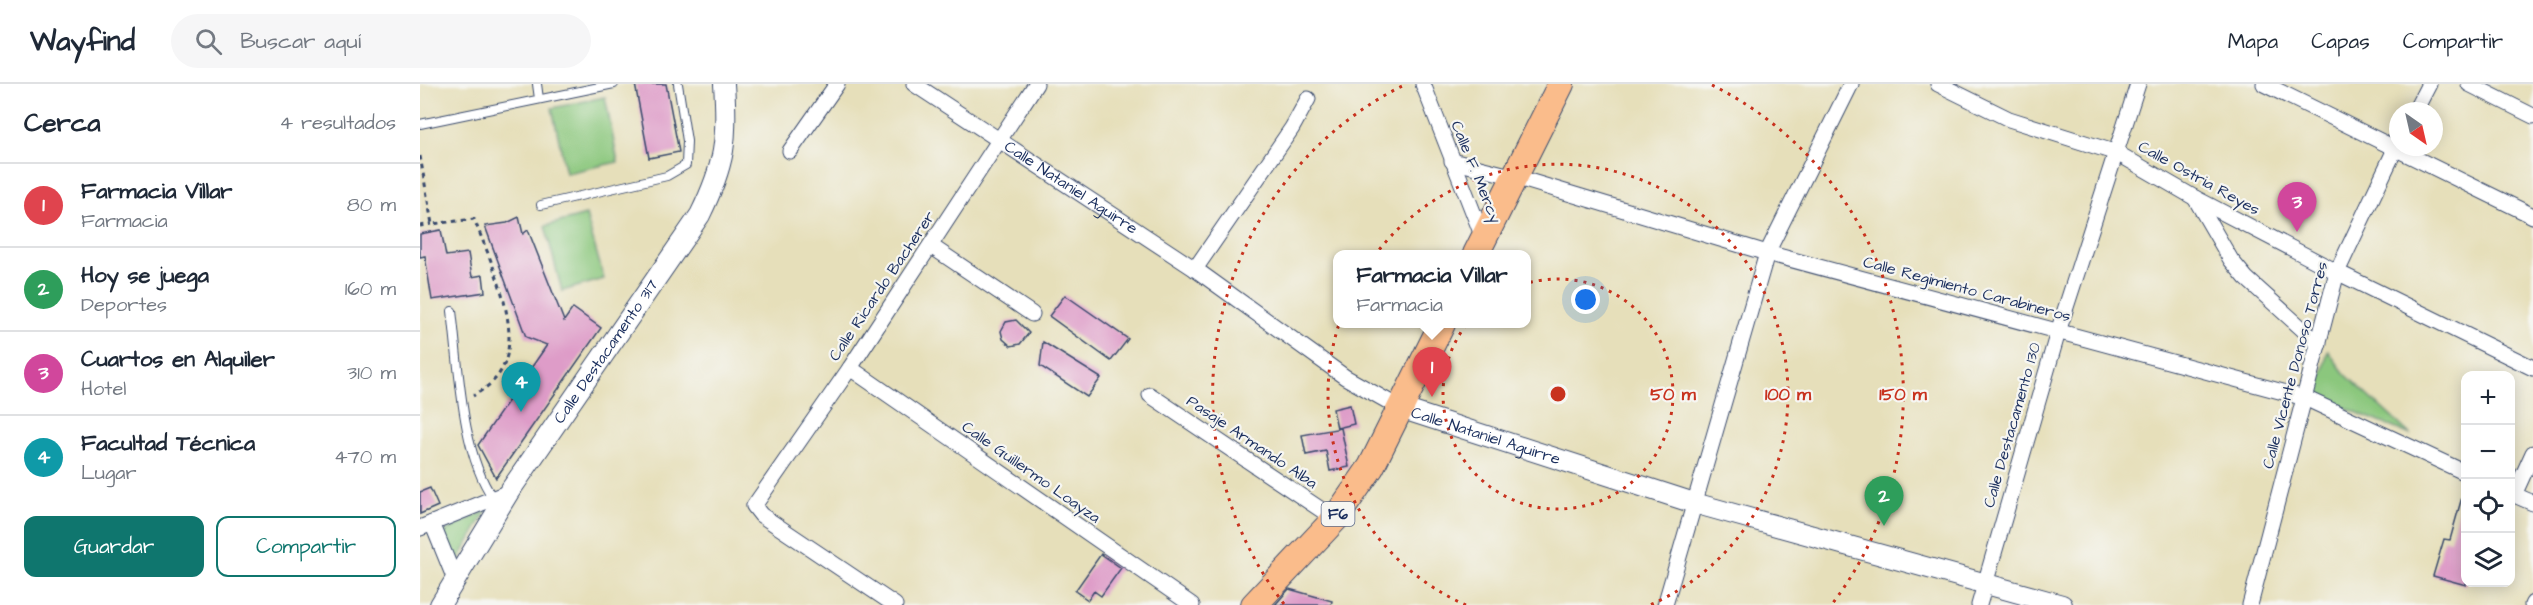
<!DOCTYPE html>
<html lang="es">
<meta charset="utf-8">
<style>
body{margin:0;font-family:"Architects Daughter",sans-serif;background:#f6f6f7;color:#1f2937}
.controls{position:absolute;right:18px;bottom:18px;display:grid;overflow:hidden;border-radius:12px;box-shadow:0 3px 15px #0003}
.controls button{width:54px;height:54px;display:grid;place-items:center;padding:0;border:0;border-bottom:2px solid #e0e1e3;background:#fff;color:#1f2937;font:30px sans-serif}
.compass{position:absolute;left:1969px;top:18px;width:54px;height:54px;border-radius:50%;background:#fff;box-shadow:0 3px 15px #0003;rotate:146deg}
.you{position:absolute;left:1166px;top:216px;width:21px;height:21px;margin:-15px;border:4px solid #fff;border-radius:50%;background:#1a73e8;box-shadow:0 0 0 9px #1a73e833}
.badge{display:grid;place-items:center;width:39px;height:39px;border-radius:50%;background:#0f766e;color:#fff;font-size:20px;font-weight:700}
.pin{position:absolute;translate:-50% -50px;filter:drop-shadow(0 2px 3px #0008)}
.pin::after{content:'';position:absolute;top:32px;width:21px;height:18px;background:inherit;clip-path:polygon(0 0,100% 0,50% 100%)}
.popup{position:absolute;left:913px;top:166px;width:198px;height:78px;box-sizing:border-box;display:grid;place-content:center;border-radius:12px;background:#fff;filter:drop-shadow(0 2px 4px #0005);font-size:20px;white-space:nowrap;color:#747a83}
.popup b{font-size:22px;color:#1f2937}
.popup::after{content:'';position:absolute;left:50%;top:100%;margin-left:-12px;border:12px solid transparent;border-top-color:#fff}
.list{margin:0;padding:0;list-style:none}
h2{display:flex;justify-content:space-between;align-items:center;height:78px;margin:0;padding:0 24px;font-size:26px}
h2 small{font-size:20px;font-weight:400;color:#747a83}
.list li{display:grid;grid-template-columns:39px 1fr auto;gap:18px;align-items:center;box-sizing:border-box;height:84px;padding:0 24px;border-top:2px solid #e0e1e3}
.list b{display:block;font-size:22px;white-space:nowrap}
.list p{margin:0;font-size:20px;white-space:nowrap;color:#747a83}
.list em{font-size:20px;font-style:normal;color:#747a83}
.actions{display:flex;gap:12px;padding:18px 24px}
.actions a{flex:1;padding:14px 0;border:2px solid #0f766e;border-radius:12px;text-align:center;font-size:21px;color:#0f766e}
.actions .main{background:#0f766e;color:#fff}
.icon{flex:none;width:33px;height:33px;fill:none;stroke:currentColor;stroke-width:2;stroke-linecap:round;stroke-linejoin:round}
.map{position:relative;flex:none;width:2113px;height:521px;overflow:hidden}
header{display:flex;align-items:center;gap:36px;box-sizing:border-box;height:84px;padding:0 30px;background:#fff;border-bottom:2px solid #e0e1e3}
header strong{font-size:28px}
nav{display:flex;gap:33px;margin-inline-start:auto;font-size:21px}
.search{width:420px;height:54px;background:#f6f6f7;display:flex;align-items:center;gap:15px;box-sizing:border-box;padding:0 21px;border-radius:33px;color:#747a83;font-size:22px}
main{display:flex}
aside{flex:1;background:#fff}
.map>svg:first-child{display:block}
.green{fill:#8bc77d;stroke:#537b6e;stroke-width:1.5}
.building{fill:#de9cc8}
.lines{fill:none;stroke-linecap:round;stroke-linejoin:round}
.service-casing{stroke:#39496c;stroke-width:10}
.minor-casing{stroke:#39496c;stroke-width:17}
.tertiary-casing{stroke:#39496c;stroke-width:22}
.trunk-casing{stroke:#39496c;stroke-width:28}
.path{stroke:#39496c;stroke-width:3;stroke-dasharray:4.5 4.5;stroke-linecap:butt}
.service{stroke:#fff;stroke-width:8}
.minor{stroke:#fff;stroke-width:15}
.tertiary{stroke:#fff;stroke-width:20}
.trunk{stroke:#fabc8b;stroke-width:26}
.ring{fill:none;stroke:#c8321e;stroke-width:3;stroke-dasharray:3 6}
.labels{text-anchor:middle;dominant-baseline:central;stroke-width:4.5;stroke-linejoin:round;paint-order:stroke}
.shield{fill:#f6f6f2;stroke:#5d6b8a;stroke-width:1.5}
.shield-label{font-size:15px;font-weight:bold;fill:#1b2f5e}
.street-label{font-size:16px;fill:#1b2f5e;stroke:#f6f6f2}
.centre{fill:#c8321e;stroke:#f6f6f2;stroke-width:3}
.ring-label{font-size:18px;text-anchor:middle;font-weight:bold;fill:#c8321e;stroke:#f6f6f2;stroke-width:4.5;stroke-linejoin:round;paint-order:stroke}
</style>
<header>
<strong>Wayfind</strong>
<div class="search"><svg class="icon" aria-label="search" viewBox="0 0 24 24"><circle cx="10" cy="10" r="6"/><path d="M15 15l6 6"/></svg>Buscar aquí</div>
<nav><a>Mapa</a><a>Capas</a><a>Compartir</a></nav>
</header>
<main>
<aside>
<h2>Cerca<small>4 resultados</small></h2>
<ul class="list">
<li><span class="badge" style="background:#e0444e">1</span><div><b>Farmacia Villar</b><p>Farmacia</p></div><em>80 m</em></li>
<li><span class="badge" style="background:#2e9e5b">2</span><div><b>Hoy se juega</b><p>Deportes</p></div><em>160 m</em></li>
<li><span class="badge" style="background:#d1479c">3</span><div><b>Cuartos en Alquiler</b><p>Hotel</p></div><em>310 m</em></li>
<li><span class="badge" style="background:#0f9aa8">4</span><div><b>Facultad Técnica</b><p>Lugar</p></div><em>470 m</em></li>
</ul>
<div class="actions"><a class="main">Guardar</a><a>Compartir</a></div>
</aside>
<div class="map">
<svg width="2113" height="521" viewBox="0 0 2113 521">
<rect width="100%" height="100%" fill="#f6f6f2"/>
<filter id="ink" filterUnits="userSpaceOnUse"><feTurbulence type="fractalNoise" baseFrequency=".0167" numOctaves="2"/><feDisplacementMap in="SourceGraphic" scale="12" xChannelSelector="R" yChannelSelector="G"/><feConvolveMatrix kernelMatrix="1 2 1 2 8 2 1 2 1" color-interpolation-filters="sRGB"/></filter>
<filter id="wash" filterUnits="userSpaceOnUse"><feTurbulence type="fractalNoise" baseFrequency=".008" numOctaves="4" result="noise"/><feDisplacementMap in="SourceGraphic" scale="24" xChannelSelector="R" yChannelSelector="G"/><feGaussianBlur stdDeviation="1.35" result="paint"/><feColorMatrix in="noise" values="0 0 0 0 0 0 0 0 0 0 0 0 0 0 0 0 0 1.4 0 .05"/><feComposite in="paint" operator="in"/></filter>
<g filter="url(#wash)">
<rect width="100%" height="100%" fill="#e6dfba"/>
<path class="green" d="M185,13L198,78L146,89L132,24Z
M166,131L184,195L142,207L125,142Z
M1908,267L1925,290L1991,351L1897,312Z
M67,426L36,480L23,448Z"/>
<g id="blocks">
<path class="building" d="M215,0H246L259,68L229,74Z
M99,133L103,150L108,146L144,237L153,224L181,244L76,394L58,361L127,261L106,253L65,142L87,139Z
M21,146L26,172L48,169L52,193L63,191L65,208L12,216L5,172L0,173V150Z
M645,211L708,255L691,277L629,232Z
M596,236L609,249L600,260L591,262L583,255L581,247L586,238Z
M623,258L681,294L667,313L620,282Z
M930,321L934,340L917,344L913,325Z
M921,344L929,383L910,387L906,367L886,371L882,351Z
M10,404L18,422L0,430V408Z
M2042,413H2046V501L2013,492L2024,455L2030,456Z
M681,470L701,484L681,512L674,507L668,516L655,507Z
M869,505L912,517L911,521H855Z"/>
</g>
</g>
<g filter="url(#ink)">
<use href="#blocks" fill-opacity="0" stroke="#39496c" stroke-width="1.5"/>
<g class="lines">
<defs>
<path id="service" d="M117,0L119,15
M0,40L194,0
M121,121L247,92L266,81L267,57L258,0
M32,227C39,282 41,369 73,414"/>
<g id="minor">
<path id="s1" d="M494,0L775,185L925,293L980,324"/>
<path d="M1003,0L1064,156"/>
<path d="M1518,0L1589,35L1697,69L1775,114L1917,188L2113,284"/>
<path d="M1844,0L2113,132"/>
<path d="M2049,0L2113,32"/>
<path d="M1995,27L2009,0"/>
<path d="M370,67L417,0"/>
<path d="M1032,77L1095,93L1347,169L1885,314L2046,389"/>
<path d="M1775,114L1811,176L1826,194L1899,260"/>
<path d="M511,162L612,230"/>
<path d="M775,185L872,44L888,15"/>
<path d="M430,284L772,521"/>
<path d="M730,311L915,435"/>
<path d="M2090,409L2113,419"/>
<path d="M2094,411L2113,369"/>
<path d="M12,439L36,498"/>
<path d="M0,444L89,408"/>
<path d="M475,521L341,431L334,422L430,284L616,0"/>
<path d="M1245,521L1347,169L1431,0"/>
<path d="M1559,521L1638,248L1718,0"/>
<path d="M1830,521L1917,188L1978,59"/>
<path d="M2112,521L2113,519"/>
</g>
<g id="tertiary">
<path id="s2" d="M980,324L1274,419L1642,521"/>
<path id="s3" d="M20,521L89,408L280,131C305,80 308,56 304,0"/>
</g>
<path id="trunk" d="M1056,170L1141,0
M834,521L915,435L951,383L1022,240"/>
</defs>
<use href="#service" class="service-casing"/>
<use href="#minor" class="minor-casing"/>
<use href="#tertiary" class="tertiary-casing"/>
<use href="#trunk" class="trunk-casing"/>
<path class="path" d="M0,72L12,140L54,135C70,176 110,256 75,295C69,302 61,307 53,312
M0,142L12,140"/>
<use href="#service" class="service"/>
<use href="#minor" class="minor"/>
<use href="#tertiary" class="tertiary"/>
<use href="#trunk" class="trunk"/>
</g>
</g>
<g class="ring">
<circle cx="1138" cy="310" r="115"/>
<path d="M1046 521A230 230 0 1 1 1230 521"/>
<path d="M864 520A345 345 0 0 1 984 1M1292 1A345 345 0 0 1 1412 520"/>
</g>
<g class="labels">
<rect class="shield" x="901.5" y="418" width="33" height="24" rx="4.5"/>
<g class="shield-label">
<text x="918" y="430">F6</text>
</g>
<g class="street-label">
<text transform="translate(1056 88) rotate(68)">Calle F. Mercy</text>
<text transform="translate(1779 94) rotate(29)">Calle Ostria Reyes</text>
<text stroke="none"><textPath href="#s1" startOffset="188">Calle Nataniel Aguirre</textPath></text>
<text transform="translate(462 202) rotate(-56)">Calle Ricardo Bacherer</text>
<text transform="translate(1547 205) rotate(15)">Calle Regimiento Carabineros</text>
<text stroke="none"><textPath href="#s3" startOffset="303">Calle Destacamento 317</textPath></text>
<text transform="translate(1875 281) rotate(-75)">Calle Vicente Donoso Torres</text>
<text transform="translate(1592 341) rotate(-74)">Calle Destacamento 130</text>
<text stroke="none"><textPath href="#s2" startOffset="90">Calle Nataniel Aguirre</textPath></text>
<text transform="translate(832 358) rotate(34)">Pasaje Armando Alba</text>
<text transform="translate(611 388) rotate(35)">Calle Guillermo Loayza</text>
</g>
</g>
<circle cx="1138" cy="310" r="9" class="centre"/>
<g class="ring-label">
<text x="1253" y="316">50 m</text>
<text x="1368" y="316">100 m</text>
<text x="1483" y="316">150 m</text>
</g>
</svg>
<div class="controls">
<button>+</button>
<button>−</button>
<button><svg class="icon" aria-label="locate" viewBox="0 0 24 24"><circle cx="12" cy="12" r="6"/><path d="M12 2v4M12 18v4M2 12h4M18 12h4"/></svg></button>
<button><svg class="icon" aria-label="layers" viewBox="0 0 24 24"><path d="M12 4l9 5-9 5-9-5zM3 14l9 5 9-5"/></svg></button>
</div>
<svg class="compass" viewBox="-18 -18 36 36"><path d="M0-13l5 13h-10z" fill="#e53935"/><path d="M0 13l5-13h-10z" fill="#747a83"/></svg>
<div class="you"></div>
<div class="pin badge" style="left:1012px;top:313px;background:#e0444e">1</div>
<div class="popup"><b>Farmacia Villar</b>Farmacia</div>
<div class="pin badge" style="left:1464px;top:442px;background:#2e9e5b">2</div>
<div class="pin badge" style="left:1877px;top:148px;background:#d1479c">3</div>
<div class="pin badge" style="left:101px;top:328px;background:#0f9aa8">4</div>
</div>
</main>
